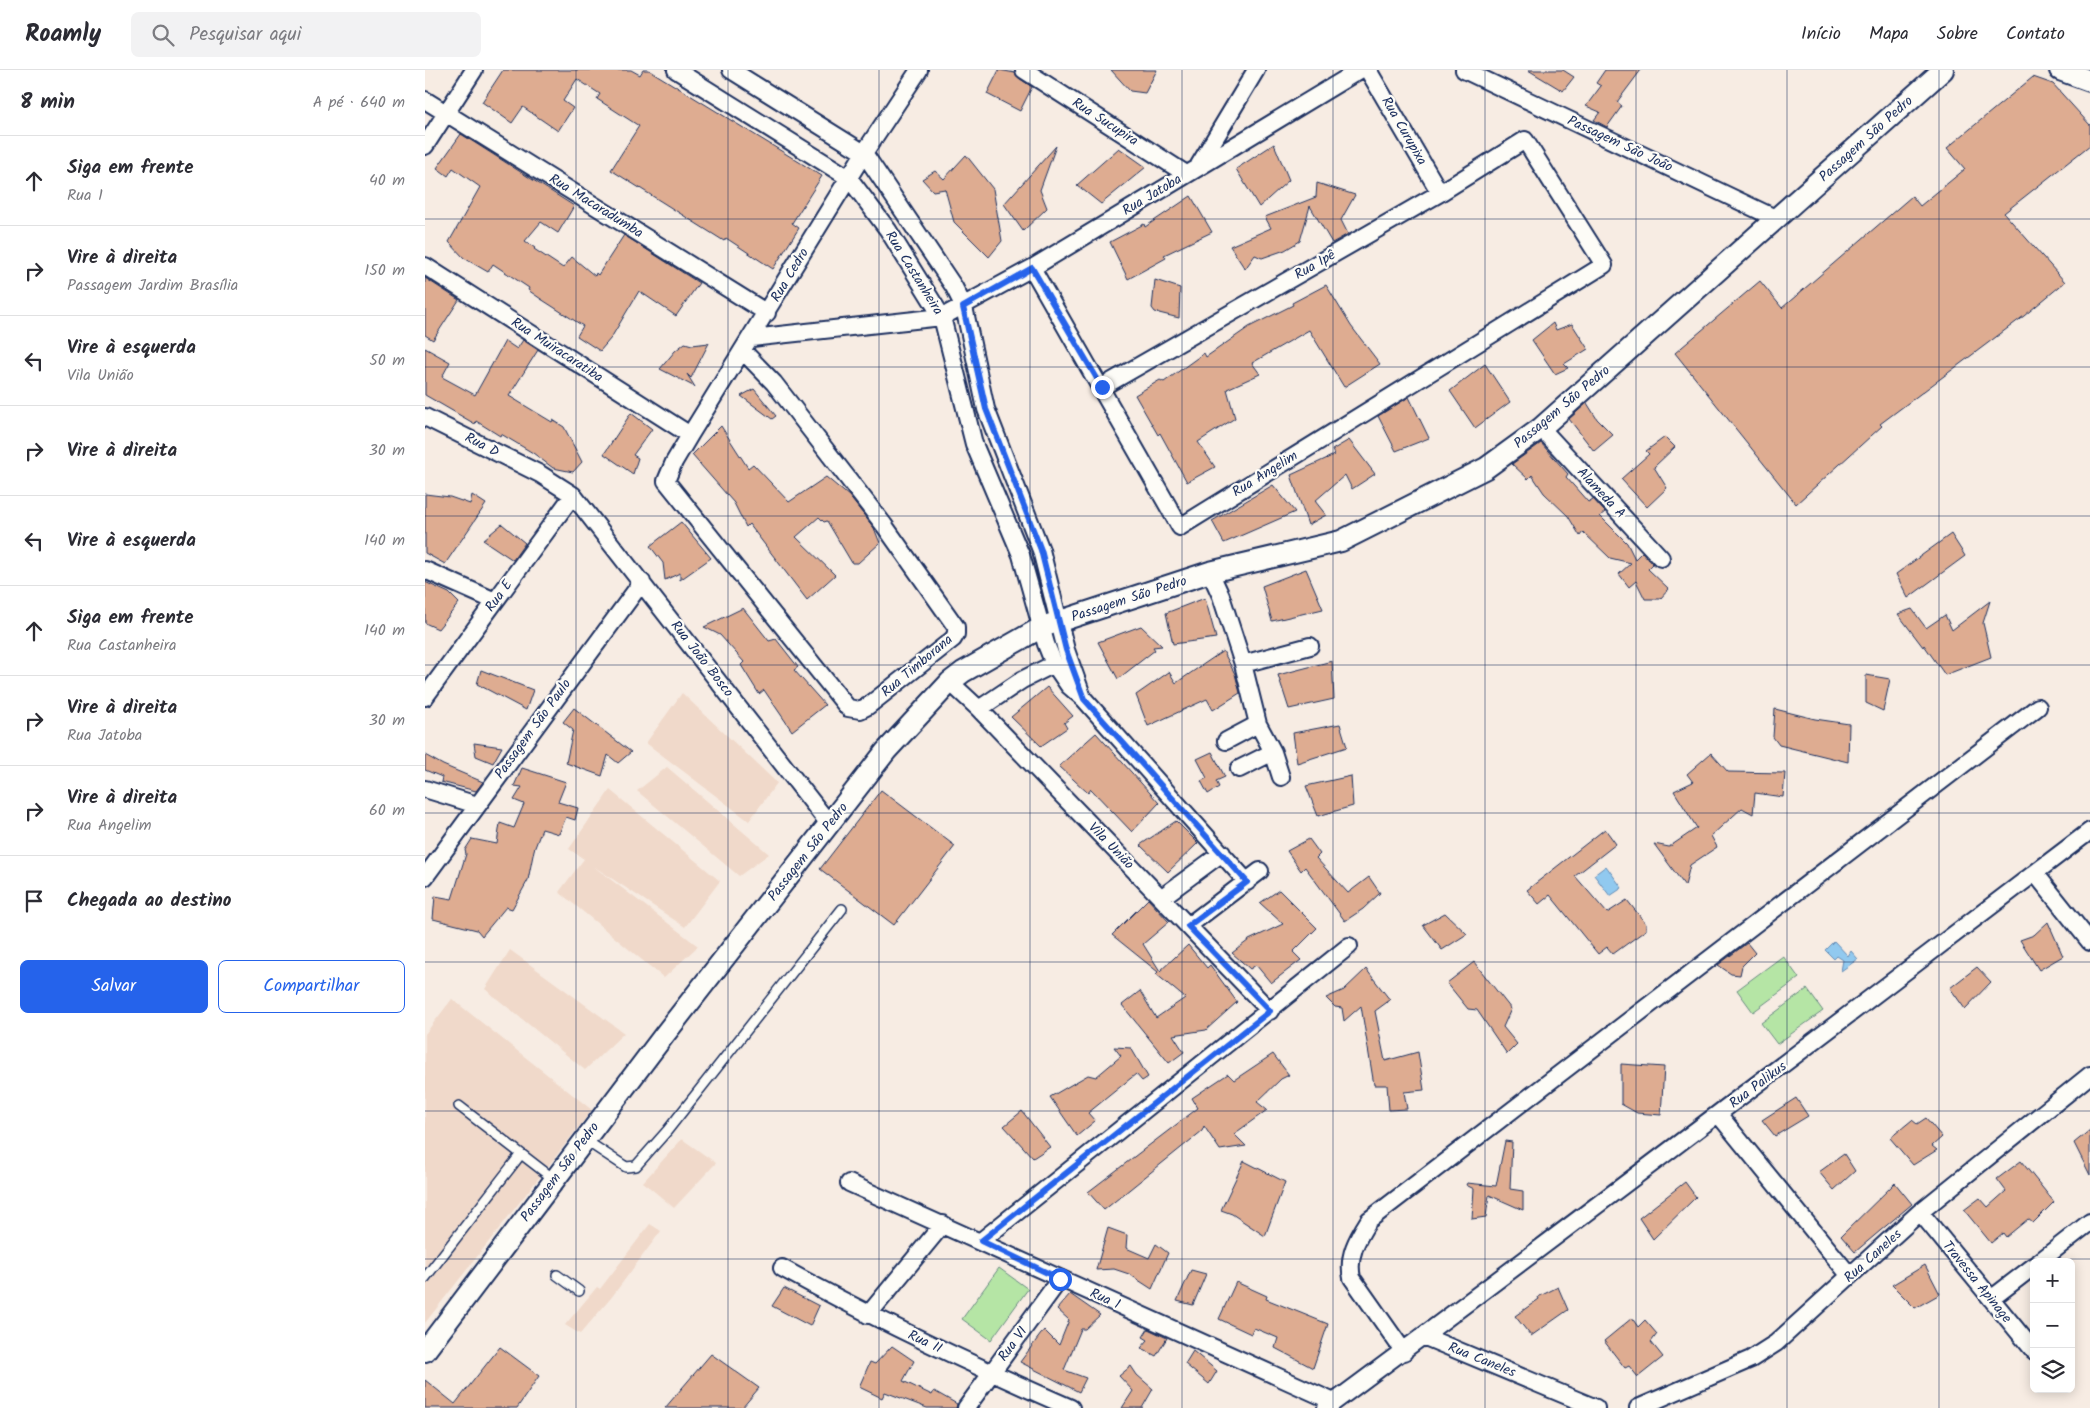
<!DOCTYPE html>
<html lang="pt">
<meta charset="utf-8">
<style>
body{margin:0;font-family:Kalam,sans-serif;background:#f2f2f3;color:#2b2b33}
.controls{position:absolute;right:15px;bottom:15px;display:grid;overflow:hidden;border-radius:8px;box-shadow:0 2px 12px #0003}
.controls button{width:45px;height:45px;display:grid;place-items:center;padding:0;border:0;border-bottom:1px solid #e1e1e2;background:#fff;color:#2b2b33;font:25px sans-serif}
.stop{position:absolute;width:15px;height:15px;margin:-11px;border:4px solid #2563eb;border-radius:50%;background:#fff}
.stop.end{background:#2563eb;border-color:#fff;box-shadow:0 1px 5px #0008}
.list{margin:0;padding:0;list-style:none}
h2{display:flex;justify-content:space-between;align-items:center;height:65px;margin:0;padding:0 20px;font-size:21px}
h2 small{font-size:16px;font-weight:400;color:#7c7c81}
.list li{display:grid;grid-template-columns:32px 1fr auto;gap:15px;align-items:center;box-sizing:border-box;height:90px;padding:0 20px;border-top:1px solid #e1e1e2}
.list b{display:block;font-size:19px;white-space:nowrap}
.list p{margin:0;font-size:16px;white-space:nowrap;color:#7c7c81}
.list em{font-size:16px;font-style:normal;color:#7c7c81}
.actions{display:flex;gap:10px;padding:15px 20px}
.actions a{flex:1;padding:11px 0;border:1px solid #2563eb;border-radius:8px;text-align:center;font-size:18px;color:#2563eb}
.actions .main{background:#2563eb;color:#fff}
.icon{flex:none;width:28px;height:28px;fill:none;stroke:currentColor;stroke-width:2;stroke-linecap:round;stroke-linejoin:round}
.map{position:relative;flex:none;width:1665px;height:1338px;overflow:hidden}
header{display:flex;align-items:center;gap:30px;box-sizing:border-box;height:70px;padding:0 25px;background:#fff;border-bottom:1px solid #e1e1e2}
header strong{font-size:24px}
nav{display:flex;gap:28px;margin-inline-start:auto;font-size:18px}
.search{width:350px;height:45px;background:#f2f2f3;display:flex;align-items:center;gap:12px;box-sizing:border-box;padding:0 18px;border-radius:8px;color:#7c7c81;font-size:19px}
main{display:flex}
aside{flex:1;background:#fff}
.map>svg:first-child{display:block}
.built{fill:#f0d9ca}
.green{fill:#b5e5a5;stroke:#688a82}
.water{fill:#91c9ef;stroke:#628bb5}
.building{fill:#deac91;stroke:#1b2f5e}
.lines{fill:none;stroke-linecap:round;stroke-linejoin:round}
.service-casing{stroke:#1b2f5e;stroke-width:12}
.minor-casing{stroke:#1b2f5e;stroke-width:20}
.tertiary-casing{stroke:#1b2f5e;stroke-width:24}
.service{stroke:#fdfcf7;stroke-width:9}
.minor{stroke:#fdfcf7;stroke-width:16}
.tertiary{stroke:#fdfcf7;stroke-width:20}
.route{stroke:#2563eb;stroke-width:6}
.grid{fill:none;stroke:#1b2f5e;stroke-width:1;stroke-opacity:0.55}
.labels{text-anchor:middle;dominant-baseline:central;stroke-width:4.5;stroke-linejoin:round;paint-order:stroke}
.street-label{font-size:14px;fill:#1b2f5e;stroke:#fdfcf7}
</style>
<header>
<strong>Roamly</strong>
<div class="search"><svg class="icon" aria-label="search" viewBox="0 0 24 24"><circle cx="10" cy="10" r="6"/><path d="M15 15l6 6"/></svg>Pesquisar aqui</div>
<nav><a>Início</a><a>Mapa</a><a>Sobre</a><a>Contato</a></nav>
</header>
<main>
<aside>
<h2>8 min<small>A pé · 640 m</small></h2>
<ul class="list">
<li><svg class="icon" aria-label="ahead" viewBox="0 0 24 24"><path d="M12 20V5M6 11l6-6 6 6"/></svg><div><b>Siga em frente</b><p>Rua 1</p></div><em>40 m</em></li>
<li><svg class="icon" aria-label="right" viewBox="0 0 24 24"><path d="M7 20v-9h11M14 6l5 5-5 5"/></svg><div><b>Vire à direita</b><p>Passagem Jardim Brasília</p></div><em>150 m</em></li>
<li><svg class="icon" aria-label="left" viewBox="0 0 24 24"><path d="M17 20v-9H6M10 6l-5 5 5 5"/></svg><div><b>Vire à esquerda</b><p>Vila União</p></div><em>50 m</em></li>
<li><svg class="icon" aria-label="right" viewBox="0 0 24 24"><path d="M7 20v-9h11M14 6l5 5-5 5"/></svg><div><b>Vire à direita</b></div><em>30 m</em></li>
<li><svg class="icon" aria-label="left" viewBox="0 0 24 24"><path d="M17 20v-9H6M10 6l-5 5 5 5"/></svg><div><b>Vire à esquerda</b></div><em>140 m</em></li>
<li><svg class="icon" aria-label="ahead" viewBox="0 0 24 24"><path d="M12 20V5M6 11l6-6 6 6"/></svg><div><b>Siga em frente</b><p>Rua Castanheira</p></div><em>140 m</em></li>
<li><svg class="icon" aria-label="right" viewBox="0 0 24 24"><path d="M7 20v-9h11M14 6l5 5-5 5"/></svg><div><b>Vire à direita</b><p>Rua Jatoba</p></div><em>30 m</em></li>
<li><svg class="icon" aria-label="right" viewBox="0 0 24 24"><path d="M7 20v-9h11M14 6l5 5-5 5"/></svg><div><b>Vire à direita</b><p>Rua Angelim</p></div><em>60 m</em></li>
<li><svg class="icon" aria-label="arrive" viewBox="0 0 24 24"><path d="M6 21V4h12l-3 4 3 4H6"/></svg><div><b>Chegada ao destino</b></div></li>
</ul>
<div class="actions"><a class="main">Salvar</a><a>Compartilhar</a></div>
</aside>
<div class="map">
<svg width="1665" height="1338" viewBox="0 0 1665 1338">
<rect width="100%" height="100%" fill="#f7ece3"/>
<filter id="ink" filterUnits="userSpaceOnUse"><feTurbulence type="fractalNoise" baseFrequency=".02" numOctaves="2"/><feDisplacementMap in="SourceGraphic" scale="10" xChannelSelector="R" yChannelSelector="G"/><feConvolveMatrix kernelMatrix="1 2 1 2 8 2 1 2 1" color-interpolation-filters="sRGB"/></filter>
<g filter="url(#ink)">
<path class="built" d="M257,623L352,713L324,751L221,673Z
M242,697L344,784L314,806L212,721Z
M185,720L295,811L260,857L168,796L273,876L239,908L134,822L159,789L144,779Z
M85,880L199,963L160,1000L60,919Z
M27,929L167,1040L0,1253V964Z
M257,1069L291,1093L249,1138L218,1112Z
M225,1154L236,1161L186,1228L155,1264L140,1255L172,1217L175,1219Z"/>
<path class="green" d="M1358,886L1374,908L1328,942L1312,920Z
M1382,919L1398,941L1352,974L1336,953Z
M574,1198L603,1219L566,1270L537,1249Z"/>
<path class="water" d="M1181,796L1197,818L1185,826L1169,805Z
M1409,871L1423,886L1426,881L1433,889L1416,901L1418,890L1412,886L1409,889L1400,880Z"/>
<path class="building" d="M78,0H206L215,5L218,0H224L397,106L367,153L374,158L348,199L301,168L299,171L186,100L214,56L172,29L175,24L152,9L138,31L148,38L133,61L98,37L87,53L57,32Z
M574,0L590,3L594,8L607,17L595,41L562,24Z
M686,0H732L720,23L705,21Z
M1103,0H1138L1149,7L1138,21Z
M1180,0H1216L1192,32L1197,36L1182,57L1169,50L1175,42L1161,36L1176,16L1171,13Z
M1608,7L1628,14L1665,55V75L1579,143L1640,212L1599,246L1455,354L1457,356L1371,434L1250,283L1335,211L1357,238L1487,126L1495,136L1540,99L1522,78Z
M36,64L149,136L133,163L116,152L100,171L110,178L109,179L138,198L147,187L170,206L171,203L173,205L199,165L274,213L251,246L214,221L186,268L175,281L152,266L158,256L116,229L103,220L104,218L68,194L63,202L39,188L24,172L55,117L28,98L23,106L12,98Z
M849,74L864,110L834,137L811,99Z
M631,76L615,120L622,138L598,161L579,134Z
M694,78L721,97L676,134L652,115Z
M541,85L568,119L577,171L564,187L529,152L520,119L508,121L497,109L510,101L519,109Z
M892,113L930,125L916,150L923,164L907,173L885,136L875,171L860,180L837,188L830,185L820,199L805,176L846,158L840,147L891,127Z
M766,126L787,162L739,185L741,188L703,209L685,172L719,154L720,157Z
M0,208L34,230L8,270L0,265Z
M730,210L755,218L754,248L730,242L727,238Z
M901,215L926,256L955,294L919,317L884,260L827,293L835,304L802,319L810,348L773,372L790,397L762,412L735,363L733,365L710,325L735,310L739,312L779,283L781,287L824,257L868,235L867,233Z
M1128,253L1131,260L1147,254L1163,279L1139,294L1143,298L1130,304L1107,270Z
M98,270L113,280L84,326L127,352L128,350L139,357L157,392L148,402L128,398L108,383L76,364L75,366L51,351L50,354L0,325V278L25,292L17,307L50,325L80,271L92,279Z
M260,273L267,275L284,273L266,308L262,304L270,317L235,299L250,281Z
M1060,294L1085,332L1050,358L1025,321Z
M329,319L351,346L347,349L316,326Z
M984,327L1004,368L971,381L953,346Z
M1162,333L1172,349L1188,365L1169,381L1144,349Z
M206,343L227,359L208,385L213,388L208,404L179,384Z
M296,356L323,398L328,394L364,432L401,407L424,426L449,458L455,473L433,493H427L402,451L399,452L394,447L371,467L410,505L382,530L324,454L321,457L309,433L267,385Z
M1240,367L1250,377L1229,397L1242,418L1222,437L1196,409L1224,384L1221,381Z
M924,370L950,404L927,419L920,405L890,431L901,445L883,455L866,405L909,385L907,380Z
M1116,373L1143,404L1141,407L1163,432L1168,429L1180,442L1175,446L1202,473L1210,489L1217,482L1228,494L1223,499L1244,519L1235,529H1220L1211,511L1204,517L1194,504L1206,493L1185,488L1158,462L1155,466L1143,446L1119,423L1107,405L1103,409L1087,394Z
M848,415L870,442L799,473L787,451Z
M0,424L25,427L45,434L47,425L61,434L20,494L0,483Z
M256,452L286,488L255,510V503L240,510L238,493L225,476Z
M77,454L100,473L88,490L58,470Z
M1526,464L1540,486L1483,528L1471,504Z
M881,499L898,539L847,551L837,516Z
M0,512L24,523L34,533L13,559L0,553Z
M780,528L791,568L748,574L741,543Z
M1565,531L1558,553L1566,587L1520,605L1499,575L1498,577L1473,544L1487,539L1501,558L1520,545L1527,560Z
M318,538L344,571L351,569L373,597L369,600L400,635L367,661L339,620L334,624L316,595L319,592L295,565L279,557Z
M716,556L737,576L728,577L730,580L693,609L673,572Z
M798,581L810,604L815,623L788,640L782,629L723,656L711,625L744,602L751,613Z
M907,591L909,629L864,639L853,605Z
M56,600L108,620L101,640L52,614Z
M1441,605L1465,609L1458,641L1441,633Z
M622,617L648,646L639,653L642,658L616,676L586,647Z
M149,638L206,682L193,693L183,685L177,706L141,693L148,660L138,652Z
M1350,639L1390,649L1424,654L1423,692L1354,675L1348,667Z
M915,654L922,677L872,693L868,663Z
M671,663L734,733L707,762L666,719L663,723L634,696Z
M49,673L77,677L68,693L51,686Z
M787,682L800,707L791,711L794,717L783,724L776,711L782,708L772,689Z
M1286,683L1303,702L1360,703L1358,727L1330,723L1328,744L1317,738L1286,766L1292,777L1265,795L1260,816L1229,774L1244,777L1272,758L1249,721L1268,712L1262,704Z
M0,685L18,695L58,712L51,721L16,712L17,707L0,700Z
M97,698L141,712L133,732L153,738L150,750L141,747L134,764L117,759L109,780L103,810L87,839L81,837L57,866L52,860L8,849L10,826L27,829L41,784L40,780L47,769L72,774L75,753L89,758L99,734L89,730L97,717L89,716Z
M926,706L928,736L893,746L881,716Z
M456,720L530,776L469,855L395,799Z
M751,751L773,773L743,802L715,775Z
M1180,759L1191,774L1150,806L1182,843L1202,830L1221,854V860L1188,884L1182,877L1173,884L1125,825L1114,834L1102,820Z
M884,769L895,784L891,788L923,823L944,807L955,823L938,839L920,851L880,797L876,801L862,781Z
M854,820L892,858L868,882L876,890L846,913L831,895L825,899L807,883L824,870L858,854L835,833Z
M723,829L744,852L718,874L735,901L763,875L782,898L785,895L812,932L781,960L748,965L759,982L744,993L697,935L715,921L731,948L760,928L731,904L733,902L687,865Z
M1020,843L1042,864L1017,880L998,855Z
M1623,852L1638,886L1614,900L1595,870L1609,865Z
M1322,873L1330,883L1317,896L1315,905L1306,904L1293,895Z
M1049,892L1086,939L1078,957L1092,974L1082,984L1052,940L1043,939L1022,913Z
M1552,897L1566,912L1540,939L1525,918Z
M941,899L965,930L950,941L960,991L993,982L999,1020L979,1022L982,1039L964,1040L962,1015H949L936,936L919,951L917,938L910,937L901,928L919,920Z
M689,977L706,978L723,1007L717,1011L711,1004L663,1043L670,1051L652,1066L625,1027L663,1005L671,1007L696,986Z
M848,984L864,1005L856,1009L832,1032L842,1040L809,1064L821,1076L795,1080L779,1056L777,1061L679,1140L663,1122L773,1038L767,1028L803,1004L809,1010Z
M1196,994L1239,997L1236,1045L1212,1043L1196,1034Z
M1371,1028L1383,1046L1350,1066L1337,1050Z
M597,1041L625,1077L608,1088L579,1056Z
M1501,1048L1517,1067L1507,1076L1512,1080L1488,1095L1465,1068L1487,1050L1492,1054Z
M1665,1060V1105L1649,1073Z
M1080,1071L1087,1072L1085,1119L1098,1121V1140L1064,1125L1061,1147L1047,1149L1049,1119L1041,1115L1042,1113L1071,1116Z
M1419,1084L1430,1101L1409,1120L1394,1102Z
M819,1091L860,1112L840,1166L807,1144L796,1140Z
M1596,1091L1629,1132L1608,1153L1603,1149L1581,1167L1578,1163L1566,1173L1539,1140L1555,1128L1563,1137L1581,1121L1572,1109Z
M1260,1112L1271,1127L1228,1169L1214,1148Z
M1470,1113L1487,1134L1430,1182L1416,1166Z
M683,1158L702,1165L701,1178L724,1188L731,1174L743,1183L727,1219L704,1204L689,1199L671,1200Z
M1500,1195L1515,1224L1490,1238L1467,1215Z
M766,1200L781,1204L768,1235L752,1231Z
M811,1212L842,1226L841,1229L903,1254L888,1298L850,1278L853,1268L829,1258L826,1264L794,1249Z
M1133,1217L1143,1240L1106,1266L1090,1246L1114,1229L1113,1227Z
M359,1218L394,1236L385,1256L347,1236Z
M645,1224L675,1245L660,1259H656L639,1300L661,1308L654,1322L595,1292L619,1260L634,1275L644,1250L632,1239Z
M1207,1248L1213,1257L1220,1250L1232,1264L1226,1272L1238,1287L1213,1307L1204,1296L1200,1298L1179,1271Z
M723,1259L742,1268L731,1286L716,1278L723,1270L718,1267Z
M467,1276L489,1291L478,1311L507,1325L509,1321L532,1334L531,1338H502L460,1322L457,1328L434,1317L445,1292L450,1294Z
M75,1277L114,1306L92,1338H0V1310L30,1334Z
M768,1281L792,1301L784,1314L760,1294Z
M286,1284L334,1318L317,1338H240Z
M706,1296L712,1305L728,1319L717,1338H697L708,1321L694,1306Z"/>
<g class="lines">
<defs>
<path id="service" d="M34,1036L130,1110
M160,1070L201,1097L211,1096L242,1061L417,839
M132,1205L154,1221
M0,1208L96,1084"/>
<path id="minor" d="M251,0L424,108L463,160L517,247L549,374L596,485L621,574L629,594L644,616L659,629L822,812
M306,0L439,83L529,217L539,237L561,339L616,480L641,580L657,625
M599,0L761,104
M943,0L1015,123
M1039,0L1352,149
M0,30L342,243
M0,76L49,0
M774,95L831,0
M0,196L265,365
M607,198L755,457L1179,195L1100,70L1015,123L677,317
M327,268L517,247L607,198L935,0
M318,281L349,313L459,455L531,557V564L528,569L443,636L435,640L423,638L241,411L249,392L265,365L439,83L494,0
M0,347L115,404L148,425L405,755
M1116,358L1236,488
M0,500L70,531
M785,502L796,526L818,594L833,654L848,682L856,707
M818,594L885,576
M525,612L554,639L845,941
M0,627L148,425
M554,639L597,610L629,594
M801,671L833,654
M814,699L848,682
M0,719L52,735
M1610,803L1665,872
M0,807L217,512
M736,828L797,783
M763,856L835,801
M1294,1045L1425,1206
M424,1113L909,1332
M1495,1142L1609,1281
M556,1171L924,876
M1614,1192L1665,1152
M357,1198C451,1250 547,1295 646,1338
M1566,1229L1609,1196
M443,1245L518,1154
M998,1266L1171,1338
M979,1282L927,1208C922,1186 932,1169 944,1150L1613,637
M541,1338L635,1209
M901,1338C1158,1148 1411,954 1665,761
M1213,1338L1326,1289L1351,1273L1495,1142L1665,1005"/>
<path id="tertiary" d="M1635,0L1665,11
M0,1281L240,964L461,681L525,612L538,602L617,557L785,502L916,471L1061,398L1116,358L1518,0"/>
</defs>
<use href="#service" class="service-casing"/>
<use href="#minor" class="minor-casing"/>
<use href="#tertiary" class="tertiary-casing"/>
<use href="#service" class="service"/>
<use href="#minor" class="minor"/>
<use href="#tertiary" class="tertiary"/>
</g>
</g>
<g class="lines" filter="url(#ink)">
<path class="route" d="M635,1209L556,1171L845,941L763,856L822,812L659,629L641,580L616,480L561,339L538,237L607,198L677,317"/>
</g>
<path class="grid" d="M151,0V1338M303,0V1338M454,0V1338M605,0V1338M757,0V1338M908,0V1338M1060,0V1338M1211,0V1338M1362,0V1338M1514,0V1338M0,149H1665M0,297H1665M0,446H1665M0,595H1665M0,743H1665M0,892H1665M0,1041H1665M0,1189H1665"/>
<g class="labels">
<g class="street-label">
<text transform="translate(680 52) rotate(33)">Rua Sucupira</text>
<text transform="translate(979 61) rotate(60)">Rua Curupixa</text>
<text transform="translate(1441 69) rotate(-42)">Passagem São Pedro</text>
<text transform="translate(1195 74) rotate(25)">Passagem São João</text>
<text transform="translate(727 125) rotate(-31)">Rua Jatoba</text>
<text transform="translate(171 136) rotate(32)">Rua Macaradumba</text>
<text transform="translate(890 195) rotate(-30)">Rua Ipê</text>
<text transform="translate(489 203) rotate(58)">Rua Castanheira</text>
<text transform="translate(365 205) rotate(-59)">Rua Cedro</text>
<text transform="translate(132 280) rotate(33)">Rua Muiracaratiba</text>
<text transform="translate(1137 337) rotate(-40)">Passagem São Pedro</text>
<text transform="translate(57 375) rotate(27)">Rua D</text>
<text transform="translate(840 404) rotate(-32)">Rua Angelim</text>
<text transform="translate(1176 423) rotate(47)">Alameda A</text>
<text transform="translate(74 526) rotate(-54)">Rua E</text>
<text transform="translate(704 529) rotate(-18)">Passagem São Pedro</text>
<text transform="translate(277 589) rotate(52)">Rua João Bosco</text>
<text transform="translate(492 596) rotate(-40)">Rua Timborana</text>
<text transform="translate(108 659) rotate(-54)">Passagem São Paulo</text>
<text transform="translate(686 776) rotate(46)">Vila União</text>
<text transform="translate(383 782) rotate(-52)">Passagem São Pedro</text>
<text transform="translate(1333 1015) rotate(-37)">Rua Palikus</text>
<text transform="translate(135 1102) rotate(-53)">Passagem São Pedro</text>
<text transform="translate(1448 1186) rotate(-42)">Rua Caneles</text>
<text transform="translate(1552 1212) rotate(51)">Travessa Apinage</text>
<text transform="translate(680 1229) rotate(24)">Rua 1</text>
<text transform="translate(500 1272) rotate(25)">Rua II</text>
<text transform="translate(588 1274) rotate(-54)">Rua VI</text>
<text transform="translate(1057 1290) rotate(22)">Rua Caneles</text>
</g>
</g>
</svg>
<div class="controls">
<button>+</button>
<button>−</button>
<button><svg class="icon" aria-label="layers" viewBox="0 0 24 24"><path d="M12 4l9 5-9 5-9-5zM3 14l9 5 9-5"/></svg></button>
</div>
<div class="stop" style="left:635px;top:1209px"></div>
<div class="stop end" style="left:677px;top:317px"></div>
</div>
</main>
